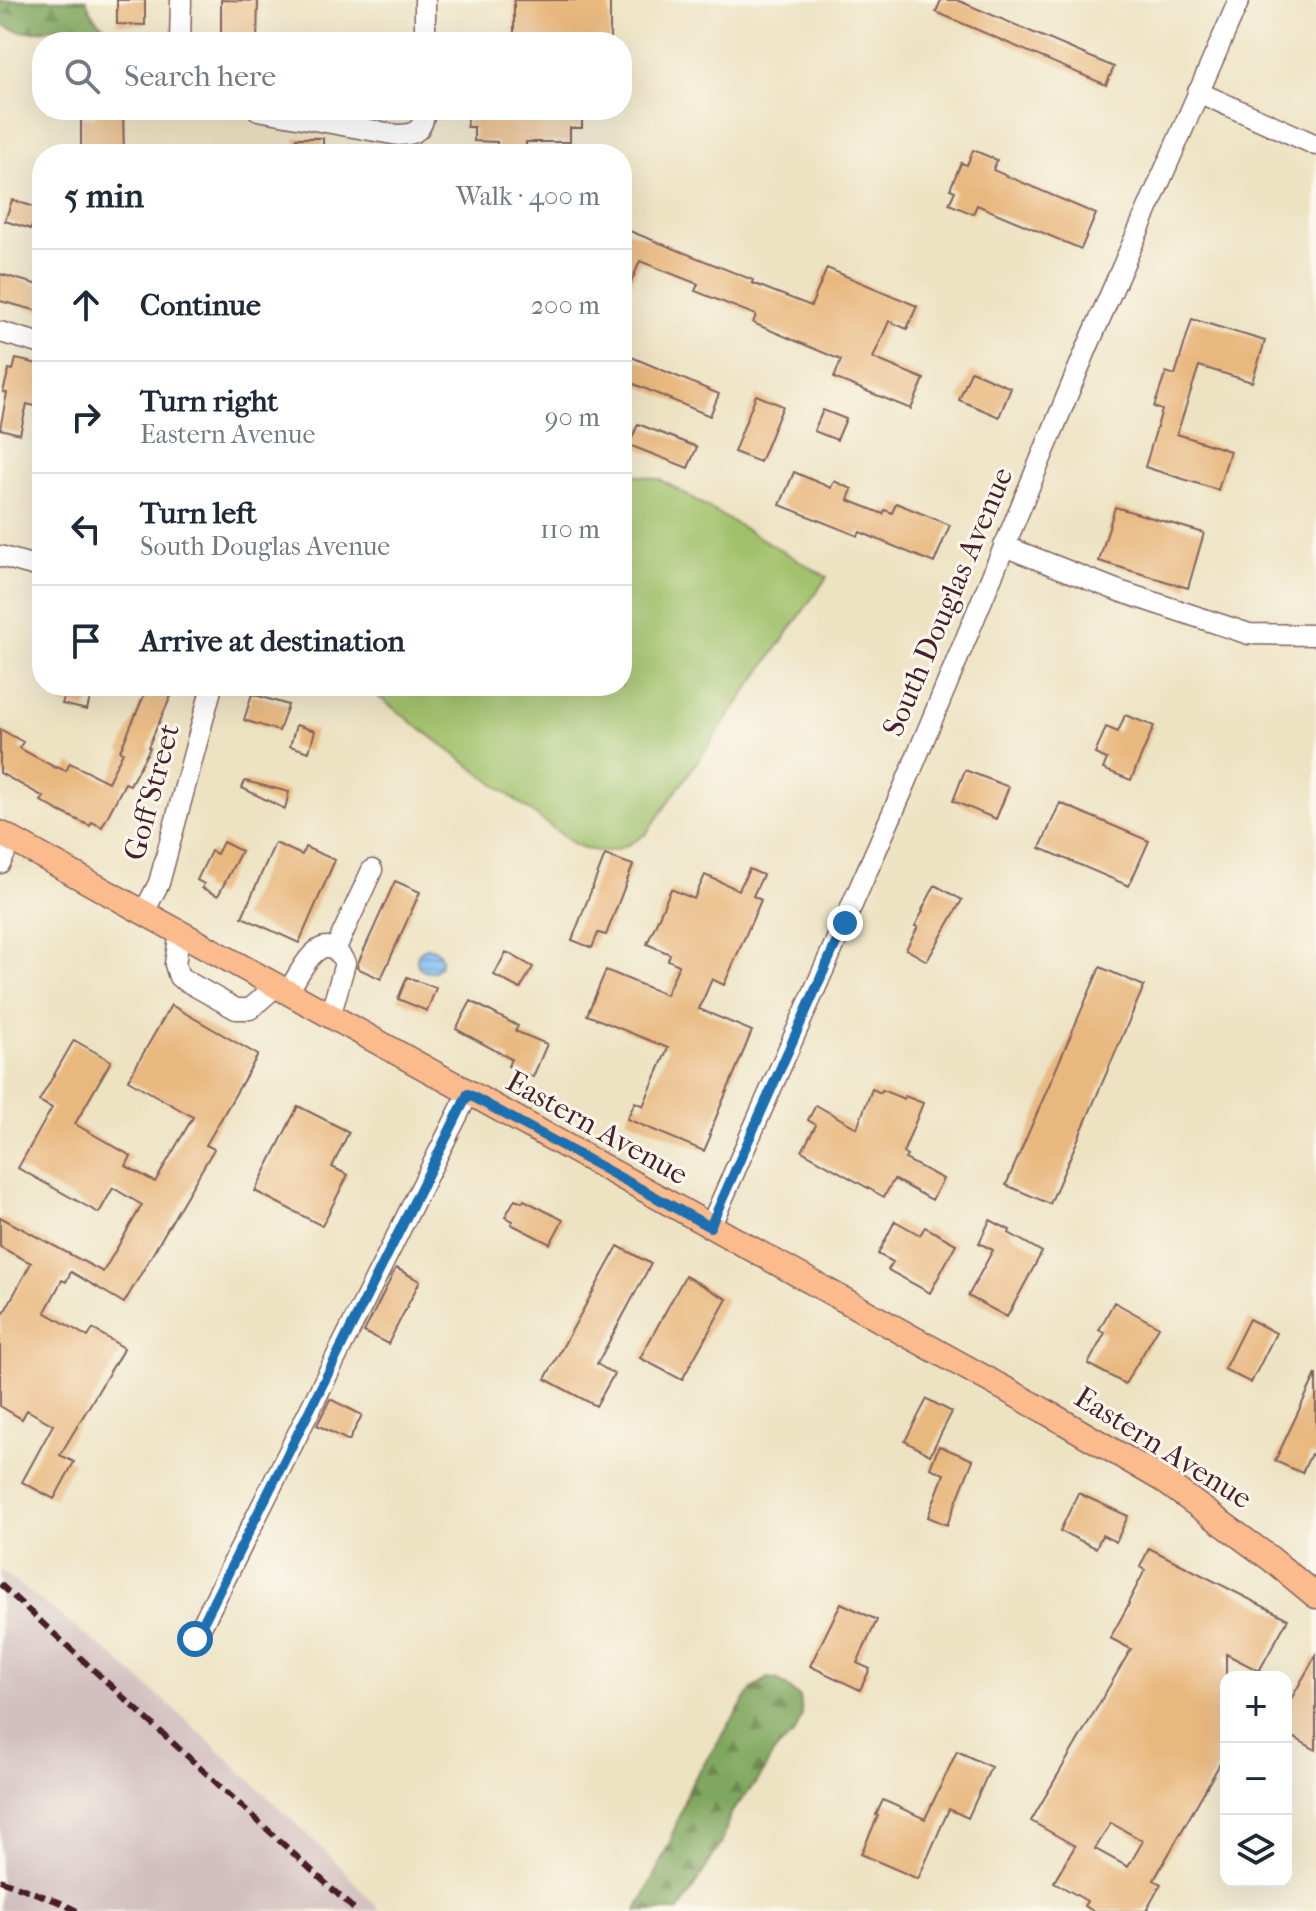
<!DOCTYPE html>
<meta charset="utf-8">
<style>
body{margin:0;font-family:"IM FELL French Canon",serif;background:#f6f6f7;color:#1f2937}
.controls{position:absolute;right:24px;bottom:24px;display:grid;overflow:hidden;border-radius:16px;box-shadow:0 8px 32px #0002}
.controls button{width:72px;height:72px;display:grid;place-items:center;padding:0;border:0;border-bottom:2px solid #e0e1e3;background:#fff;color:#1f2937;font:40px sans-serif}
.stop{position:absolute;width:24px;height:24px;margin:-18px;border:6px solid #1f6fb2;border-radius:50%;background:#fff}
.stop.end{background:#1f6fb2;border-color:#fff;box-shadow:0 2px 8px #0008}
.list{margin:0;padding:0;list-style:none}
h2{display:flex;justify-content:space-between;align-items:center;height:104px;margin:0;padding:0 32px;font-size:34px}
h2 small{font-size:26px;font-weight:400;color:#747a83}
.list li{display:grid;grid-template-columns:52px 1fr auto;gap:24px;align-items:center;box-sizing:border-box;height:112px;padding:0 32px;border-top:2px solid #e0e1e3}
.list b{display:block;font-size:30px;white-space:nowrap}
.list p{margin:0;font-size:26px;white-space:nowrap;color:#747a83}
.list em{font-size:26px;font-style:normal;color:#747a83}
.icon{flex:none;width:44px;height:44px;fill:none;stroke:currentColor;stroke-width:2;stroke-linecap:round;stroke-linejoin:round}
.map{position:relative;flex:none;width:1316px;height:1911px;overflow:hidden}
.search{position:absolute;background:#fff;box-shadow:0 8px 32px #0002;left:32px;top:32px;width:600px;height:88px;display:flex;align-items:center;gap:20px;box-sizing:border-box;padding:0 28px;border-radius:32px;color:#747a83;font-size:30px}
.panel{position:absolute;background:#fff;box-shadow:0 8px 32px #0002;left:32px;top:144px;width:600px;height:552px;border-radius:32px}
.map>svg:first-child{display:block}
.railway{fill:#d2bfc0}
.forest{fill:url(#forest-firs);stroke:#656344;stroke-width:2}
.garden{fill:#a0c16a;stroke:#75704a;stroke-width:2}
.water{fill:url(#water-rules);stroke:#636e8e;stroke-width:2}
.building{fill:#e9b87f;fill-rule:evenodd}
.lines{fill:none;stroke-linecap:round;stroke-linejoin:round}
.minor-casing{stroke:#836460;stroke-width:23}
.major-casing{stroke:#836460;stroke-width:27}
.minor{stroke:#fff;stroke-width:20}
.major{stroke:#fbbb8c;stroke-width:24}
.rail{stroke:#4a1f2b;stroke-width:6;stroke-dasharray:12 6;stroke-linecap:butt}
.route{stroke:#1f6fb2;stroke-width:10}
.labels{text-anchor:middle;dominant-baseline:central;stroke-width:6;stroke-linejoin:round;paint-order:stroke}
.street-label{font-size:30px;fill:#4a1f2b;stroke:#fbf7ec}
</style>
<div class="map">
<svg width="1316" height="1911" viewBox="0 0 1316 1911">
<defs>
<pattern id="forest-firs" width="22" height="20" patternUnits="userSpaceOnUse" patternTransform="scale(2)"><rect width="22" height="20" fill="#80a75e"/><path d="M5 1l3.5 6h-7zM16 11l3.5 6h-7z" fill="#6b874e"/></pattern>
<pattern id="water-rules" width="6" height="5" patternUnits="userSpaceOnUse" patternTransform="scale(2)"><rect width="6" height="5" fill="#7cbdf1"/><path d="M0 2.5h6" fill="none" stroke="#6899c3"/></pattern>
</defs>
<rect width="100%" height="100%" fill="#fbf7ec"/>
<filter id="ink" filterUnits="userSpaceOnUse"><feTurbulence type="fractalNoise" baseFrequency=".0125" numOctaves="2"/><feDisplacementMap in="SourceGraphic" scale="16" xChannelSelector="R" yChannelSelector="G"/><feConvolveMatrix kernelMatrix="1 2 1 2 8 2 1 2 1" color-interpolation-filters="sRGB"/></filter>
<filter id="wash" filterUnits="userSpaceOnUse"><feTurbulence type="fractalNoise" baseFrequency=".006" numOctaves="4" result="noise"/><feDisplacementMap in="SourceGraphic" scale="32" xChannelSelector="R" yChannelSelector="G"/><feGaussianBlur stdDeviation="1.8" result="paint"/><feColorMatrix in="noise" values="0 0 0 0 0 0 0 0 0 0 0 0 0 0 0 0 0 1.4 0 .05"/><feComposite in="paint" operator="in"/></filter>
<g filter="url(#wash)">
<rect width="100%" height="100%" fill="#ede3c3"/>
<path class="railway" d="M0,1570L112,1655L205,1737L339,1865L380,1911H0Z"/>
<path class="forest" d="M0,0H86C97,33 111,24 135,42C103,42 91,43 63,26C38,31 23,38 0,23Z
M768,1678L778,1680L800,1697L802,1715L795,1733L774,1752L760,1778L730,1814L723,1840L679,1911H637L670,1842L689,1787L752,1689Z"/>
<path class="garden" d="M622,472L661,480L827,577L646,834C620,852 603,857 574,844L364,686H622Z"/>
<path class="water" d="M417 960a12 12 0 1 1 24 0a12 12 0 1 1-24 0Z"/>
<g id="blocks">
<path class="building" d="M117,0H145V25L117,24Z
M221,0L258,1L257,42H221Z
M514,0H610V42H514Z
M941,0H957L1114,67L1106,85L936,12Z
M95,110H123L124,154H81V117H95Z
M467,110H582V128H570V142H526V154H497V142L474,141V127H467Z
M296,138H323V154H296Z
M973,150L997,160L993,170L1096,214L1081,249L977,205L973,214L949,204L955,191L950,189L961,163L967,165Z
M12,200L38,208L31,229L5,221Z
M622,228L753,280L752,283L811,306L827,268L917,306L907,329L889,321L873,358L924,379L911,409L834,378L841,360L753,323L756,315L695,291L698,284L640,261L622,304Z
M0,274L42,286V312L0,301Z
M1192,319L1265,341L1252,382L1199,366L1177,434L1230,451L1218,490L1145,467L1162,410L1154,407L1166,372L1175,375Z
M622,353L719,394L710,416L622,379Z
M16,359L42,365V408L27,404L20,434L0,429L7,393L3,392L9,369L13,370Z
M971,371L1011,388L999,417L959,400Z
M756,395L783,406L760,462L734,452Z
M823,410L846,419L837,440L814,431Z
M638,424L697,447L688,468L629,445Z
M794,472L831,488L834,481L852,489L848,500L883,514L885,510L892,513L896,503L950,525L934,563L860,532L858,536L780,505Z
M1115,507L1204,533L1188,588L1099,561Z
M67,686H93L87,710L62,704Z
M148,686L171,696L148,747L150,748L130,785L125,783L102,827L92,822L90,826L59,811L41,801L44,797L0,773V729L23,742L19,748L56,768L57,767L66,771L70,763L108,782L123,752L120,751Z
M252,694L288,705L279,731L244,720Z
M1125,715L1154,726L1131,780L1103,769L1107,759L1095,754L1106,727L1118,732Z
M296,725L315,731L309,752L290,746Z
M965,770L1009,787L996,819L953,801Z
M245,781L289,792L285,809L242,788Z
M1060,803L1149,841L1129,886L1040,848Z
M223,842L241,851L218,896L202,888L204,884L197,880L211,851L217,854Z
M275,843L302,855L305,847L335,860L299,943L242,917Z
M605,855L633,865L606,935L598,933L592,948L572,940Z
M749,869L763,875L753,896L761,900L724,985L712,979L699,1009L752,1031L709,1134L711,1135L704,1151L627,1119L635,1102L643,1106L668,1048L587,1015L606,970L666,995L679,965L668,960L670,954L647,944L671,889L694,899L705,875L739,890Z
M395,881L420,892L381,979L357,968L358,963Z
M935,885L962,900L927,961L906,949L918,927L915,926L923,911L922,910Z
M506,952L533,967L520,989L494,975Z
M1100,967L1144,986L1050,1204L1006,1185Z
M407,977L436,988L427,1011L398,999Z
M471,1001L518,1026L515,1031L547,1044L533,1077L508,1066L511,1059L456,1029Z
M171,1005L258,1055L206,1145L214,1149L124,1303L71,1272L66,1282L62,1280L45,1312L88,1337L93,1329L124,1348L60,1455L74,1462L54,1499L22,1482L53,1425L27,1410L22,1419L0,1406V1320L31,1263L0,1247V1217L103,1272L142,1205L113,1188L99,1213L18,1168L52,1108L39,1101L74,1040L111,1061L75,1124L131,1156L126,1166L155,1182L193,1117L128,1080Z
M872,1089L881,1093L882,1090L904,1099L905,1096L923,1103L903,1153L907,1156L905,1159L943,1179L932,1200L894,1179L884,1197L802,1151L816,1125L808,1120L816,1105L857,1128Z
M298,1106L349,1132L332,1167L348,1175L322,1226L255,1191Z
M515,1199L522,1202L524,1200L563,1220L550,1244L511,1224L513,1221L505,1217Z
M990,1220L1010,1230L1009,1233L1042,1252L1007,1317L968,1296L993,1250L979,1243Z
M895,1221L920,1235L925,1227L956,1244L930,1293L888,1270L893,1262L878,1254Z
M618,1246L651,1264L597,1364L614,1374L596,1406L545,1379Z
M396,1268L420,1281L388,1344L364,1332Z
M685,1276L727,1299L682,1380L640,1358Z
M1114,1302L1159,1327L1125,1384L1088,1364L1105,1333L1099,1330Z
M1249,1319L1276,1333L1251,1383L1224,1369Z
M1316,1374V1457L1311,1454L1302,1473L1275,1461Z
M330,1399L362,1415L349,1441L317,1425Z
M927,1399L952,1412L930,1455L905,1441Z
M939,1446L973,1460L947,1525L928,1517L944,1474L930,1468Z
M1078,1493L1128,1516L1116,1542L1102,1535L1096,1548L1060,1531Z
M1149,1548L1288,1619L1259,1671L1226,1654V1753L1154,1880L1161,1884L1146,1911H1093L1084,1906L1087,1901L1054,1882L1075,1846L1031,1821L1131,1649L1110,1638L1129,1604L1128,1603L1145,1570L1140,1567ZM1111,1823L1143,1841L1128,1867L1095,1849Z
M841,1603L877,1620L857,1663L870,1669L860,1690L810,1666Z
M1316,1655V1750L1286,1733V1708Z
M957,1751L991,1767L968,1818L949,1809L918,1879L861,1854L878,1816L876,1815L883,1800L925,1819Z"/>
</g>
</g>
<g filter="url(#ink)">
<use href="#blocks" fill-opacity="0" stroke="#836460" stroke-width="2"/>
<g class="lines">
<defs>
<path id="minor" d="M425,0V42
M180,42L181,0
M1198,92L1316,145
M258,110L398,135C417,135 423,129 425,110
M0,332L42,344
M1004,546L1119,591L1249,634L1316,635
M0,556L42,568
M0,863L12,840
M144,912L159,883L212,686
M180,932L175,964L179,977L236,1009H250L276,986
M335,950L372,870
M288,993C299,973 323,921 345,963L330,1017
M710,1227L904,787L1087,348L1239,0
M195,1639L468,1094"/>
<path id="major" d="M0,833L1043,1410L1163,1480L1271,1559L1316,1596"/>
</defs>
<use href="#minor" class="minor-casing"/>
<use href="#major" class="major-casing"/>
<use href="#minor" class="minor"/>
<use href="#major" class="major"/>
<path class="rail" d="M0,1584L356,1911
M0,1880L59,1902L77,1911"/>
</g>
</g>
<g class="lines" filter="url(#ink)">
<path class="route" d="M195,1639L468,1094L710,1227L845,923"/>
</g>
<g class="labels">
<g class="street-label">
<text transform="translate(948 602) rotate(-67)">South Douglas Avenue</text>
<text transform="translate(152 792) rotate(-75)">Goff Street</text>
<text transform="translate(597 1128) rotate(29)">Eastern Avenue</text>
<text transform="translate(1163 1448) rotate(32)">Eastern Avenue</text>
</g>
</g>
</svg>
<div class="controls">
<button>+</button>
<button>−</button>
<button><svg class="icon" aria-label="layers" viewBox="0 0 24 24"><path d="M12 4l9 5-9 5-9-5zM3 14l9 5 9-5"/></svg></button>
</div>
<div class="stop" style="left:195px;top:1639px"></div>
<div class="stop end" style="left:845px;top:923px"></div>
<div class="search"><svg class="icon" aria-label="search" viewBox="0 0 24 24"><circle cx="10" cy="10" r="6"/><path d="M15 15l6 6"/></svg>Search here</div>
<section class="panel">
<h2>5 min<small>Walk · 400 m</small></h2>
<ul class="list">
<li><svg class="icon" aria-label="ahead" viewBox="0 0 24 24"><path d="M12 20V5M6 11l6-6 6 6"/></svg><div><b>Continue</b></div><em>200 m</em></li>
<li><svg class="icon" aria-label="right" viewBox="0 0 24 24"><path d="M7 20v-9h11M14 6l5 5-5 5"/></svg><div><b>Turn right</b><p>Eastern Avenue</p></div><em>90 m</em></li>
<li><svg class="icon" aria-label="left" viewBox="0 0 24 24"><path d="M17 20v-9H6M10 6l-5 5 5 5"/></svg><div><b>Turn left</b><p>South Douglas Avenue</p></div><em>110 m</em></li>
<li><svg class="icon" aria-label="arrive" viewBox="0 0 24 24"><path d="M6 21V4h12l-3 4 3 4H6"/></svg><div><b>Arrive at destination</b></div></li>
</ul>
</section>
</div>
